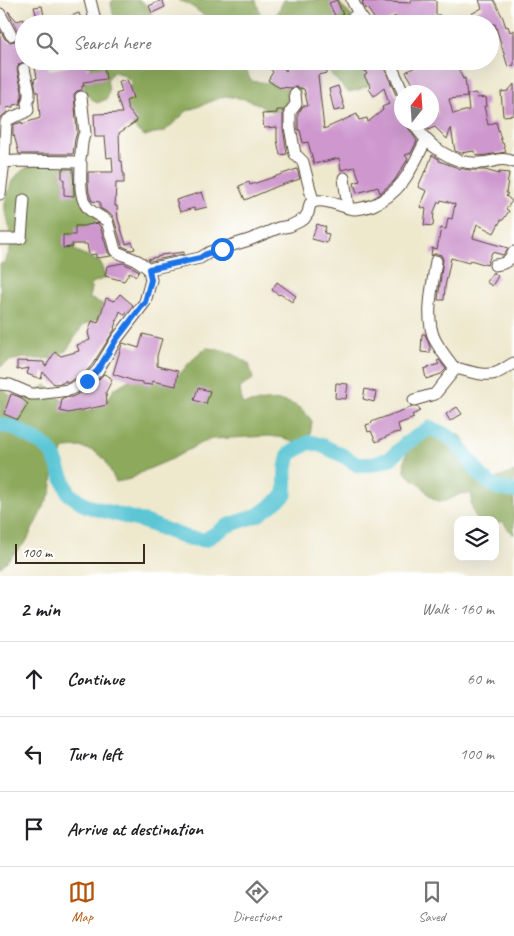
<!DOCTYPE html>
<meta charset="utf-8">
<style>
body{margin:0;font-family:Caveat,sans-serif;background:#f2f2f2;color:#202124}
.controls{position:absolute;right:15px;bottom:15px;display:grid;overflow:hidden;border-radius:10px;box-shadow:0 5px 20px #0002}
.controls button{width:45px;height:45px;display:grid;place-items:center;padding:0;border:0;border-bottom:1px solid #e0e0e0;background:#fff;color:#202124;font:25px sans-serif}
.compass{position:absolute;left:394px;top:85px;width:45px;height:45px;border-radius:50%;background:#fff;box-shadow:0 5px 20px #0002;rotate:17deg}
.scale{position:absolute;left:15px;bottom:12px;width:130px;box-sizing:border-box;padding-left:5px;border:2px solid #3b2a1e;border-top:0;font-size:14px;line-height:18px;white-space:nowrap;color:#3b2a1e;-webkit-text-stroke:4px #fff;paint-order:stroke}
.stop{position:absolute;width:15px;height:15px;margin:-11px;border:4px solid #1a73e8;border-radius:50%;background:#fff}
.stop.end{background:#1a73e8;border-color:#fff;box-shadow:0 1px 5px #0008}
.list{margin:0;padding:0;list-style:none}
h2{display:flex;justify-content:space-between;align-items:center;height:65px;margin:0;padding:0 20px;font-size:21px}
h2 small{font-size:16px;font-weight:400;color:#757577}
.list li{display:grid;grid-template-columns:32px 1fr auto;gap:15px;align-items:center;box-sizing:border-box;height:75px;padding:0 20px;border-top:1px solid #e0e0e0}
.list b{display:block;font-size:19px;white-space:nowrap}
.list em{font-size:16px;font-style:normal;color:#757577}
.icon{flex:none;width:28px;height:28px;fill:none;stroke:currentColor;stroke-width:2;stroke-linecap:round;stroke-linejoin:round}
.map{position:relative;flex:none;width:514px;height:576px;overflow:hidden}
.search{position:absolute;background:#fff;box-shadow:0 5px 20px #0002;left:15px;right:15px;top:15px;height:55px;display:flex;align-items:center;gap:12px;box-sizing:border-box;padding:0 18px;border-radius:28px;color:#757577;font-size:19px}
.sheet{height:290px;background:#fff}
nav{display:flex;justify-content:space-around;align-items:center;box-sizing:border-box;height:70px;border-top:1px solid #e0e0e0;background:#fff;font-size:14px;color:#757577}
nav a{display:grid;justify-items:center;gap:2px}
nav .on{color:#b45309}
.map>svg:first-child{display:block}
.forest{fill:#8ca95c;stroke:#646a3d}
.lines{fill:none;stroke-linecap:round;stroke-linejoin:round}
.river{stroke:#5bc6d5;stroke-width:15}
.building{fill:#ce98ce}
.minor-casing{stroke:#564638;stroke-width:13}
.minor{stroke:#fff;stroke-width:11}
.route{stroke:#1a73e8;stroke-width:6}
</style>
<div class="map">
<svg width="514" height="576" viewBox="0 0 514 576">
<rect width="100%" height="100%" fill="#fff"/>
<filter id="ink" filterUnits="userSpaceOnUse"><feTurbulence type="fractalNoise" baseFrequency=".02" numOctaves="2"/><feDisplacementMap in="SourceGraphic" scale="10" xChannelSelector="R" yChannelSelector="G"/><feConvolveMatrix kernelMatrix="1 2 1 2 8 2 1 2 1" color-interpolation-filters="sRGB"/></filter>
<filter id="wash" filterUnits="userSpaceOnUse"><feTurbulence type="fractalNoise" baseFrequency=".0096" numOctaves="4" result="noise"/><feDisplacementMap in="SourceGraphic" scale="20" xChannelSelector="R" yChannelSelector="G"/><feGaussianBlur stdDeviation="1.12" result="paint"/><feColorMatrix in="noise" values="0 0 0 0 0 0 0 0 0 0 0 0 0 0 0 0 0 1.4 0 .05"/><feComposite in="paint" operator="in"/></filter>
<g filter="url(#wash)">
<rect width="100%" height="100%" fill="#eee8cd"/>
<path class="forest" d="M113,0C120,0 132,0 138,0C149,3 152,15 152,24H115L111,3Z
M178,0H256L261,17L267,24H211C203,13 190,4 178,0Z
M284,0H338L341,5L355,20V24H272Z
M91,61H246L244,63L247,72L251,81L270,83L293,81L300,88L298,98L286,112H275L265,109L256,103L245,99L225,96L187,111L164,132L154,133L145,136C129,127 128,117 123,101L129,91L131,81L122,74L113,72L107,80L109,90L107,99L97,103C88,97 80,88 85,76C88,69 91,70 91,61Z
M321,61H371L373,77L369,85L358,90L348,92L323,66Z
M62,165L77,170L74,179L84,185L90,199L98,212L94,227L79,231L70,235L76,246L71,248L101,263L105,278L92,283L89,298L103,304L98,319L83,325L66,351L53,358L39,359L24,358L9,361L0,367V264L4,263C8,255 12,247 11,237C11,228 6,219 5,210C4,194 14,171 31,166C40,164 53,165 62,165Z
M206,348C226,349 233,353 249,364L253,379L240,388L242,404C263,402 282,395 301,409C305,412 309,417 312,421L310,436L296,443L284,438L269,436L212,439L199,444L172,459L144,471L131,479L116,482L105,460L94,451L80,447L65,448L57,461L53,476L51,492L26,542L0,568V387L14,399L29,396L46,385L69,407L83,411L97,409L107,401L114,389L127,381L142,376L170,382L181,373L189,363Z
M439,427L450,431L461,436L480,464L486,473L495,479L514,472V535L509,530L503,522L495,524V520H476L471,503L472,494C468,494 463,493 460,494C453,497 446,503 439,501C430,499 427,492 422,486C416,479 408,479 405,471C401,458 415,433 427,428C430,427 435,428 439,427Z"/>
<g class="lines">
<path class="river" d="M0,425L13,427L44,445L53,454L69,494L87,506L145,522L187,538L205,540L227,526L258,515L285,495L286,467L289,454L310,442L323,446L342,455L358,465L373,464L390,459L405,444L430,428L448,436L458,445L483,478L497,488L514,491"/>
</g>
<g id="blocks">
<path class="building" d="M162,0L165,7L152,13L149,6Z
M337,0L343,15L337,20L329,3Z
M411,0H434L436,1V15H440L441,24H396L395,16L384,24H378L367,8L365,9L362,3L363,2L362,1L411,3Z
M479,0H494L503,18L506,27L508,26L510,32L514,30V65L508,67L495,24H453L482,8Z
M42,6L44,16L37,17L34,7Z
M8,11L17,21L24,19V62L19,64L17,70L22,91V96L20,104L13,105V107L6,108L7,112L0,118V30L5,39L10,42L15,41L18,36V32Z
M79,13L83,24H68L66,18Z
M208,16L210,24H186V20Z
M279,16L283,24H261Z
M86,61L87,69L104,67L106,79L83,82L84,86H82V90L77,91L74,94L77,132L75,139L73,154H19L14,135L13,136V125L22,122V124L40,118L38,92H36L34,79L37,78L35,67L48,65L49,70L71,66V64Z
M263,61H277L286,71L288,61H320L322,66H325L327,73L318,75L324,129L357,114L359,120L367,118L368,122L383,110L382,107L389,104L384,88L374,96L369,89L371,87L364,76L367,74L359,61H381L396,95L402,99V122H406L407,126L417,141L411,153L405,155L408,159L394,181L380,193L378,187L357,193L354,183L360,181L355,167L341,170L339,158L314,164L308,142L303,143L300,130H298V114L303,106H308L304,89L295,87L291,88L281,87L280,88L273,84L268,80L273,72Z
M426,61H455L463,79L465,78L467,97L449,99L453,114L469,110L467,94L476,93L477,98L486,97L487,106H484L488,125L496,122L502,143H503L506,152L480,156L476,155L474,151L461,153L455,151L451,128L447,139L435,127L428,130L424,122H432V117L438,114L432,92H418L406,72Z
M127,80L133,98L126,101L128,109L137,121L119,133L120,161H122L123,173H124V183H116L115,206H117L118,219L126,244L132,242L135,249L131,250L122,246L114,219L112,215L100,208V202L92,201L89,193L88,182V172H113L112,157L107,158L105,137H95L94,114L122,113L116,94L122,92L119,82Z
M514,84V115L503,116L501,92L508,91Z
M338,86L345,109L334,111L329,89Z
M277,110H283V128L287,154L280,155L277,140V127L264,128L262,114L277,113Z
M432,155L439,159V161L458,168L470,170H485L499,174V172L509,173L506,193L508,194L506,196L512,201L506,209L509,211L503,220H501L494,233L477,224L473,238L508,248L506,251L503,255L492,252L487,265L470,260L469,263L451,258L445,287L444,300H438L443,259L441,255L438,254H434L431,256L432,248L437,249L441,228L446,229L448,218L452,219L455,204L441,200L440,203L438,202L434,212L433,226L424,225L426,209L420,207L427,191L418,187L425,171L426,172Z
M62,169H73L74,196L64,195V179H62Z
M297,169L300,179L278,186L245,200L239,186L249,182L250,185Z
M202,192L207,207L195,210L194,208L180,212L176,200Z
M97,223L100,226L108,252L111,256L96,258V254L89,255L87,244H72L73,247L63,248V235H75V226H83Z
M317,224L326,227L324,233L329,234L327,243L312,239Z
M184,252V254L151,261L148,259L161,256V255Z
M123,263L134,268L139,271L136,276L130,272L124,281L105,276L107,266Z
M493,272L498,276L492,286L486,282Z
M277,282L296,296L292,302L280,294L279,295L272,290Z
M120,294L133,305L125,315L120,311L114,328L115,329L92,365L83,375L67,383H66V380L63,383L54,384L43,372L41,379L27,374L29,368L17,370V361L44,362V365L46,366L55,352L61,356L79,351L77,345L90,340L88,333L92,321L98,323L106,298L114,301Z
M143,334L162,339L157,356V366L178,371L176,386L152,381V385L143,384V382L134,381L113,374L122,344L123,343L139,348Z
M422,334H425L430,347V353L421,352Z
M439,360L446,369L441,374L426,379L424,369L439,364L437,361Z
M104,374L110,377L112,380L106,392L107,405L68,413L60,411L62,398L72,397L90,388Z
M336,383L348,384L346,399L335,398Z
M198,388L210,391L206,404L194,400Z
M365,389L376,392L374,402L363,399Z
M11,394L20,397L28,404L18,420L4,414Z
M412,407H418L420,411L412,415L414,418L398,424L400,432L394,433L376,442L371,431L368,432L366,425L372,423L371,422Z
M457,407L462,414L450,421L446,414Z"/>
</g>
</g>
<g filter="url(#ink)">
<use href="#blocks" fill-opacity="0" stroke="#564638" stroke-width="1"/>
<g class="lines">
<defs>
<path id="minor" d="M90,0L96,24
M352,0L359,14L366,24
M0,14L11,35
M343,24L359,14
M389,61L403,92
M295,94L296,104L290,112V127L295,154L303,162L313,201
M81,97L85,133C80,142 83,151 79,162L81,164C81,178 78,200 90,210C96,215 102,217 107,221L115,250L117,252L138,261L149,269
M413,122C426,145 453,165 480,163C494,163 500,156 514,162
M0,162L18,161L79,162
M344,178L348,208
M0,194L4,161L6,122C12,115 22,116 28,110L27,103L29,97V90L24,69
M0,239H15L21,238L24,200
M436,261C433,284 424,318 435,340C440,350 448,360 455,369
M495,265C505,264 509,261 514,252
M0,384L10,385L31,394H36L69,390L87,381L98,370L116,340L145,302L151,280L149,269L200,258L210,252L249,240L278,228L290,226L304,219L308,213L310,204C321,195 342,208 354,209C361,209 367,207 373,205C403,192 412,167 426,140
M414,400L435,394L456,368C468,371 484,377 496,373C502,371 508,366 514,363"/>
</defs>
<use href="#minor" class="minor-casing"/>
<use href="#minor" class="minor"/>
</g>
</g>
<g class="lines" filter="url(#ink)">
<path class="route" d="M87,381L98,370L116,340L145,302L151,280L149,269L200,258L206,254L222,249"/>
</g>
</svg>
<div class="controls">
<button><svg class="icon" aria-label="layers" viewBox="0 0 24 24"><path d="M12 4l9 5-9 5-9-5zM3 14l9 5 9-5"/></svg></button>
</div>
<svg class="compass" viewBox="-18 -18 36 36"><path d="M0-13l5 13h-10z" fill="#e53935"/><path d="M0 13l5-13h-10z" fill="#757577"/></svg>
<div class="scale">100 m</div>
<div class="stop" style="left:222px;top:249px"></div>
<div class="stop end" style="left:87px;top:381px"></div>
<div class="search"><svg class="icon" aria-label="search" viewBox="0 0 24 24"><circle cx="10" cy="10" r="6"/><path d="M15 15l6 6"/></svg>Search here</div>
</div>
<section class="sheet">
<h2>2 min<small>Walk · 160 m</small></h2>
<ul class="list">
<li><svg class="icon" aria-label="ahead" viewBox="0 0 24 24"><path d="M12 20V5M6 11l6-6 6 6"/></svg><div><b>Continue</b></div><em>60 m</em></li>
<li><svg class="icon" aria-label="left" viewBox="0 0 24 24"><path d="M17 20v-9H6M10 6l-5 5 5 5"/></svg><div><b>Turn left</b></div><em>100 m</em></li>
<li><svg class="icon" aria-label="arrive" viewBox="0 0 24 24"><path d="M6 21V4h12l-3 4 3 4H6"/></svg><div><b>Arrive at destination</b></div></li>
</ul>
</section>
<nav>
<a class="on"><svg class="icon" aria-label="map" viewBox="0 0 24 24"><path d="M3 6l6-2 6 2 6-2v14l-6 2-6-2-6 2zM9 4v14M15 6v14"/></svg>Map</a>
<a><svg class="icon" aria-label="directions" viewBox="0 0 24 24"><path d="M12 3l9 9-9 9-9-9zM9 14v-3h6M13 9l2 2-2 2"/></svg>Directions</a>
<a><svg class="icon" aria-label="saved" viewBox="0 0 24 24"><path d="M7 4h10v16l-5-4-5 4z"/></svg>Saved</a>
</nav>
